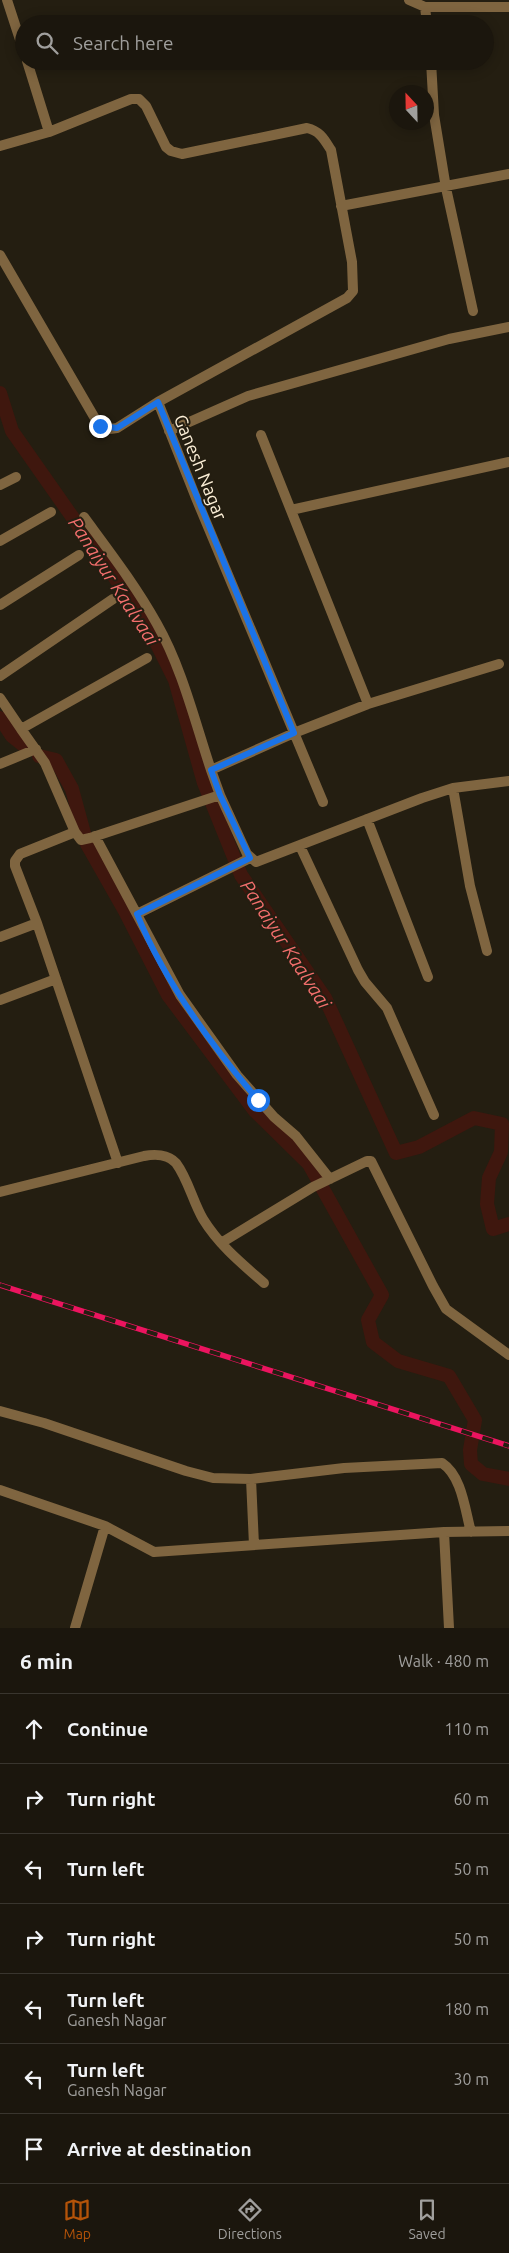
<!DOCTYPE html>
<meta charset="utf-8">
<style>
body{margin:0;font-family:Ubuntu,sans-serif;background:#241f16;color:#f1f3f6}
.compass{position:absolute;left:389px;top:85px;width:45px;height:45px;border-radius:50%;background:#1b160d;box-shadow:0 2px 12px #0003;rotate:338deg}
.stop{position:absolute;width:15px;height:15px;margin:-11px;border:4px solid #1a73e8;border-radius:50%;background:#fff}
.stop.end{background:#1a73e8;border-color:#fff;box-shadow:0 1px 5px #0008}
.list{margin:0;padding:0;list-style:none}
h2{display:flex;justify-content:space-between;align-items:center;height:65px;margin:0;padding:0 20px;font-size:21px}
h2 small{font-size:16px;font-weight:400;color:#a09f9d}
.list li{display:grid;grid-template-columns:32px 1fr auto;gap:15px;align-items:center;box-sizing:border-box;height:70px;padding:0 20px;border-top:1px solid #39352e}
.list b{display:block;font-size:19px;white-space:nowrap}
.list p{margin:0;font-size:16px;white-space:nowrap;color:#a09f9d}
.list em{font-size:16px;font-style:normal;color:#a09f9d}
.icon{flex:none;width:28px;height:28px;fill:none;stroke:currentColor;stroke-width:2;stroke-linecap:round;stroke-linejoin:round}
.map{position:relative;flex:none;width:509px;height:1628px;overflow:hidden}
.search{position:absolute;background:#1b160d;box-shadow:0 2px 12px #0003;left:15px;right:15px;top:15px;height:55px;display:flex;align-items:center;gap:12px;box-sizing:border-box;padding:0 18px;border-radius:28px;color:#a09f9d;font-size:19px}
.sheet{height:555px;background:#1b160d}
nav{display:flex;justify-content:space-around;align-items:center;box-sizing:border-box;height:70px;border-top:1px solid #39352e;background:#1b160d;font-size:14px;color:#a09f9d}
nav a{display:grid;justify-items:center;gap:2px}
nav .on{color:#b45309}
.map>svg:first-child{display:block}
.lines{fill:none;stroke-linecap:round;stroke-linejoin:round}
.canal{stroke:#3f170e;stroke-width:14}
.minor{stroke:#7f6540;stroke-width:10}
.rail-casing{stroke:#eb145f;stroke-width:5.5}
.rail{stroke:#241e11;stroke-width:4;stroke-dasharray:11;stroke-linecap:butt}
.route{stroke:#1a73e8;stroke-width:6}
.labels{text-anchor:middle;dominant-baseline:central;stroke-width:4;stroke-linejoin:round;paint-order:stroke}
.street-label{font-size:18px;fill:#fcefd7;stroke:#241e11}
.water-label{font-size:19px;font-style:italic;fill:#f36f6d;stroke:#241e11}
</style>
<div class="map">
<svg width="509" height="1628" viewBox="0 0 509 1628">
<rect width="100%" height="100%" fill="#241e11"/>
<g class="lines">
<path class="canal" d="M0,393L12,431L146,622L175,680L204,783L241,875L325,998L396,1153L419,1147L474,1118L502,1124L501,1152L489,1178L487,1204L493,1229L509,1224
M0,718L12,736L22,744
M39,756L56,760L72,789L87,844L125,911L168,995L255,1111L309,1164L382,1295L368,1320L373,1342L398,1361L449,1376L475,1420L470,1450L471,1464L483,1474L509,1479"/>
<path class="minor" d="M7,0L24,52
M409,0L425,7H509
M425,7L427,24
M431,61L434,115L446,188L473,311
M49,132L131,99H139L146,106L166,147L171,151L182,154L307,128C320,131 324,139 331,150L352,262L353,291L347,298L158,402
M0,146L49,132L27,61
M341,206L509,174
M0,255L100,427L110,429L117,428L158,402L196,498L323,802
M169,431L248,396L449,339L509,327
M261,435L368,704
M0,485L16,477
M291,510L509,462
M84,517C109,551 136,586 157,624C182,668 195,722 211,770
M0,541L51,512
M0,605L79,555
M0,676L113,599
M0,698L21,729
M0,764L36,749
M453,788L470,886L487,951
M220,795L247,854L256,862L422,798L453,788L509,781
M367,819L428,977
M75,832L45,763L21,729L147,658
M95,836L180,995L237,1075L274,1117L296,1136L330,1179
M300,846L358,970L365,982L387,1008L434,1115
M137,914L250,858
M37,923L118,1163
M0,937L37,923L15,866V861L20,854L75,832L81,840L90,838L220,795L211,770L294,733L368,704L499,664
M0,1000L56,979
M0,1192L144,1156C154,1154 168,1154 176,1163C188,1179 193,1202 203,1219C219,1245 241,1263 264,1283
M221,1243L313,1187L367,1161H371L433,1286L446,1309L509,1355
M0,1411L44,1423L186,1471L213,1478L251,1479L254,1545
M251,1479L344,1468L442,1463C462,1476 465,1510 471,1532
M0,1490L105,1526L154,1552L444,1532L509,1531
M444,1532L449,1628
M75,1628L105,1526"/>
<defs>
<path id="rail" d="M0,1285L509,1446"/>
</defs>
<use href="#rail" class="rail-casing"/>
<use href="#rail" class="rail"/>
</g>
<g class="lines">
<path class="route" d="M100,426L117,428L158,402L294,733L211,770L220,795L250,858L137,914C164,981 211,1045 258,1100"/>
</g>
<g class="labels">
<g class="street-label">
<text transform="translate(201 467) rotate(68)">Ganesh Nagar</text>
</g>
<g class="water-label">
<text transform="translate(114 581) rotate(57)">Panaiyur Kaalvaai</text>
<text transform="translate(286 944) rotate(57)">Panaiyur Kaalvaai</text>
</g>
</g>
</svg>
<svg class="compass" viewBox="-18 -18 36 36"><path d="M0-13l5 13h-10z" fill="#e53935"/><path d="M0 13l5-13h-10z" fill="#a09f9d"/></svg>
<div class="stop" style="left:258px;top:1100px"></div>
<div class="stop end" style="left:100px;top:426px"></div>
<div class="search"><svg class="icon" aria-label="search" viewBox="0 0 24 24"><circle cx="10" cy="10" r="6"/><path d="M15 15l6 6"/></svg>Search here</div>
</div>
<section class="sheet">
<h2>6 min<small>Walk · 480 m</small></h2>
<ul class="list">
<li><svg class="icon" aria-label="ahead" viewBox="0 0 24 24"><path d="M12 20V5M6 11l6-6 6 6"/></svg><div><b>Continue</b></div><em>110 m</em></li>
<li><svg class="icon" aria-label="right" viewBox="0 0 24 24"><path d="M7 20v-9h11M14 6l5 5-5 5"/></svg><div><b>Turn right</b></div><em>60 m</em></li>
<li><svg class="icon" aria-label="left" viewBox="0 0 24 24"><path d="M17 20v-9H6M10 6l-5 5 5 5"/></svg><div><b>Turn left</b></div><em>50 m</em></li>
<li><svg class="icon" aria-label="right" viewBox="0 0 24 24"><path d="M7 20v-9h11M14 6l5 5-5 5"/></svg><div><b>Turn right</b></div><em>50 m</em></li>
<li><svg class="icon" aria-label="left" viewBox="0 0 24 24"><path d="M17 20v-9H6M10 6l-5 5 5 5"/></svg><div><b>Turn left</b><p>Ganesh Nagar</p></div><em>180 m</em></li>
<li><svg class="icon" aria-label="left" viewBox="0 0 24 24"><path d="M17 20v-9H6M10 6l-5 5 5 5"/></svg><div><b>Turn left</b><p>Ganesh Nagar</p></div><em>30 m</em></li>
<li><svg class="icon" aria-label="arrive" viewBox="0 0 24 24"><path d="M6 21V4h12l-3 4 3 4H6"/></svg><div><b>Arrive at destination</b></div></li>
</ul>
</section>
<nav>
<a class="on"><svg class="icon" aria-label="map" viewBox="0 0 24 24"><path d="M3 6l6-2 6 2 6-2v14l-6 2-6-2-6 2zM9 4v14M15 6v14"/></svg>Map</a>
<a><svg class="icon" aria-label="directions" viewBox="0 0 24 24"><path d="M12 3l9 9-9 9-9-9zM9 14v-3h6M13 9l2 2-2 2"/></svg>Directions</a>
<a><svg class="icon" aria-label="saved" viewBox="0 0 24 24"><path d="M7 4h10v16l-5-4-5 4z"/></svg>Saved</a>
</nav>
